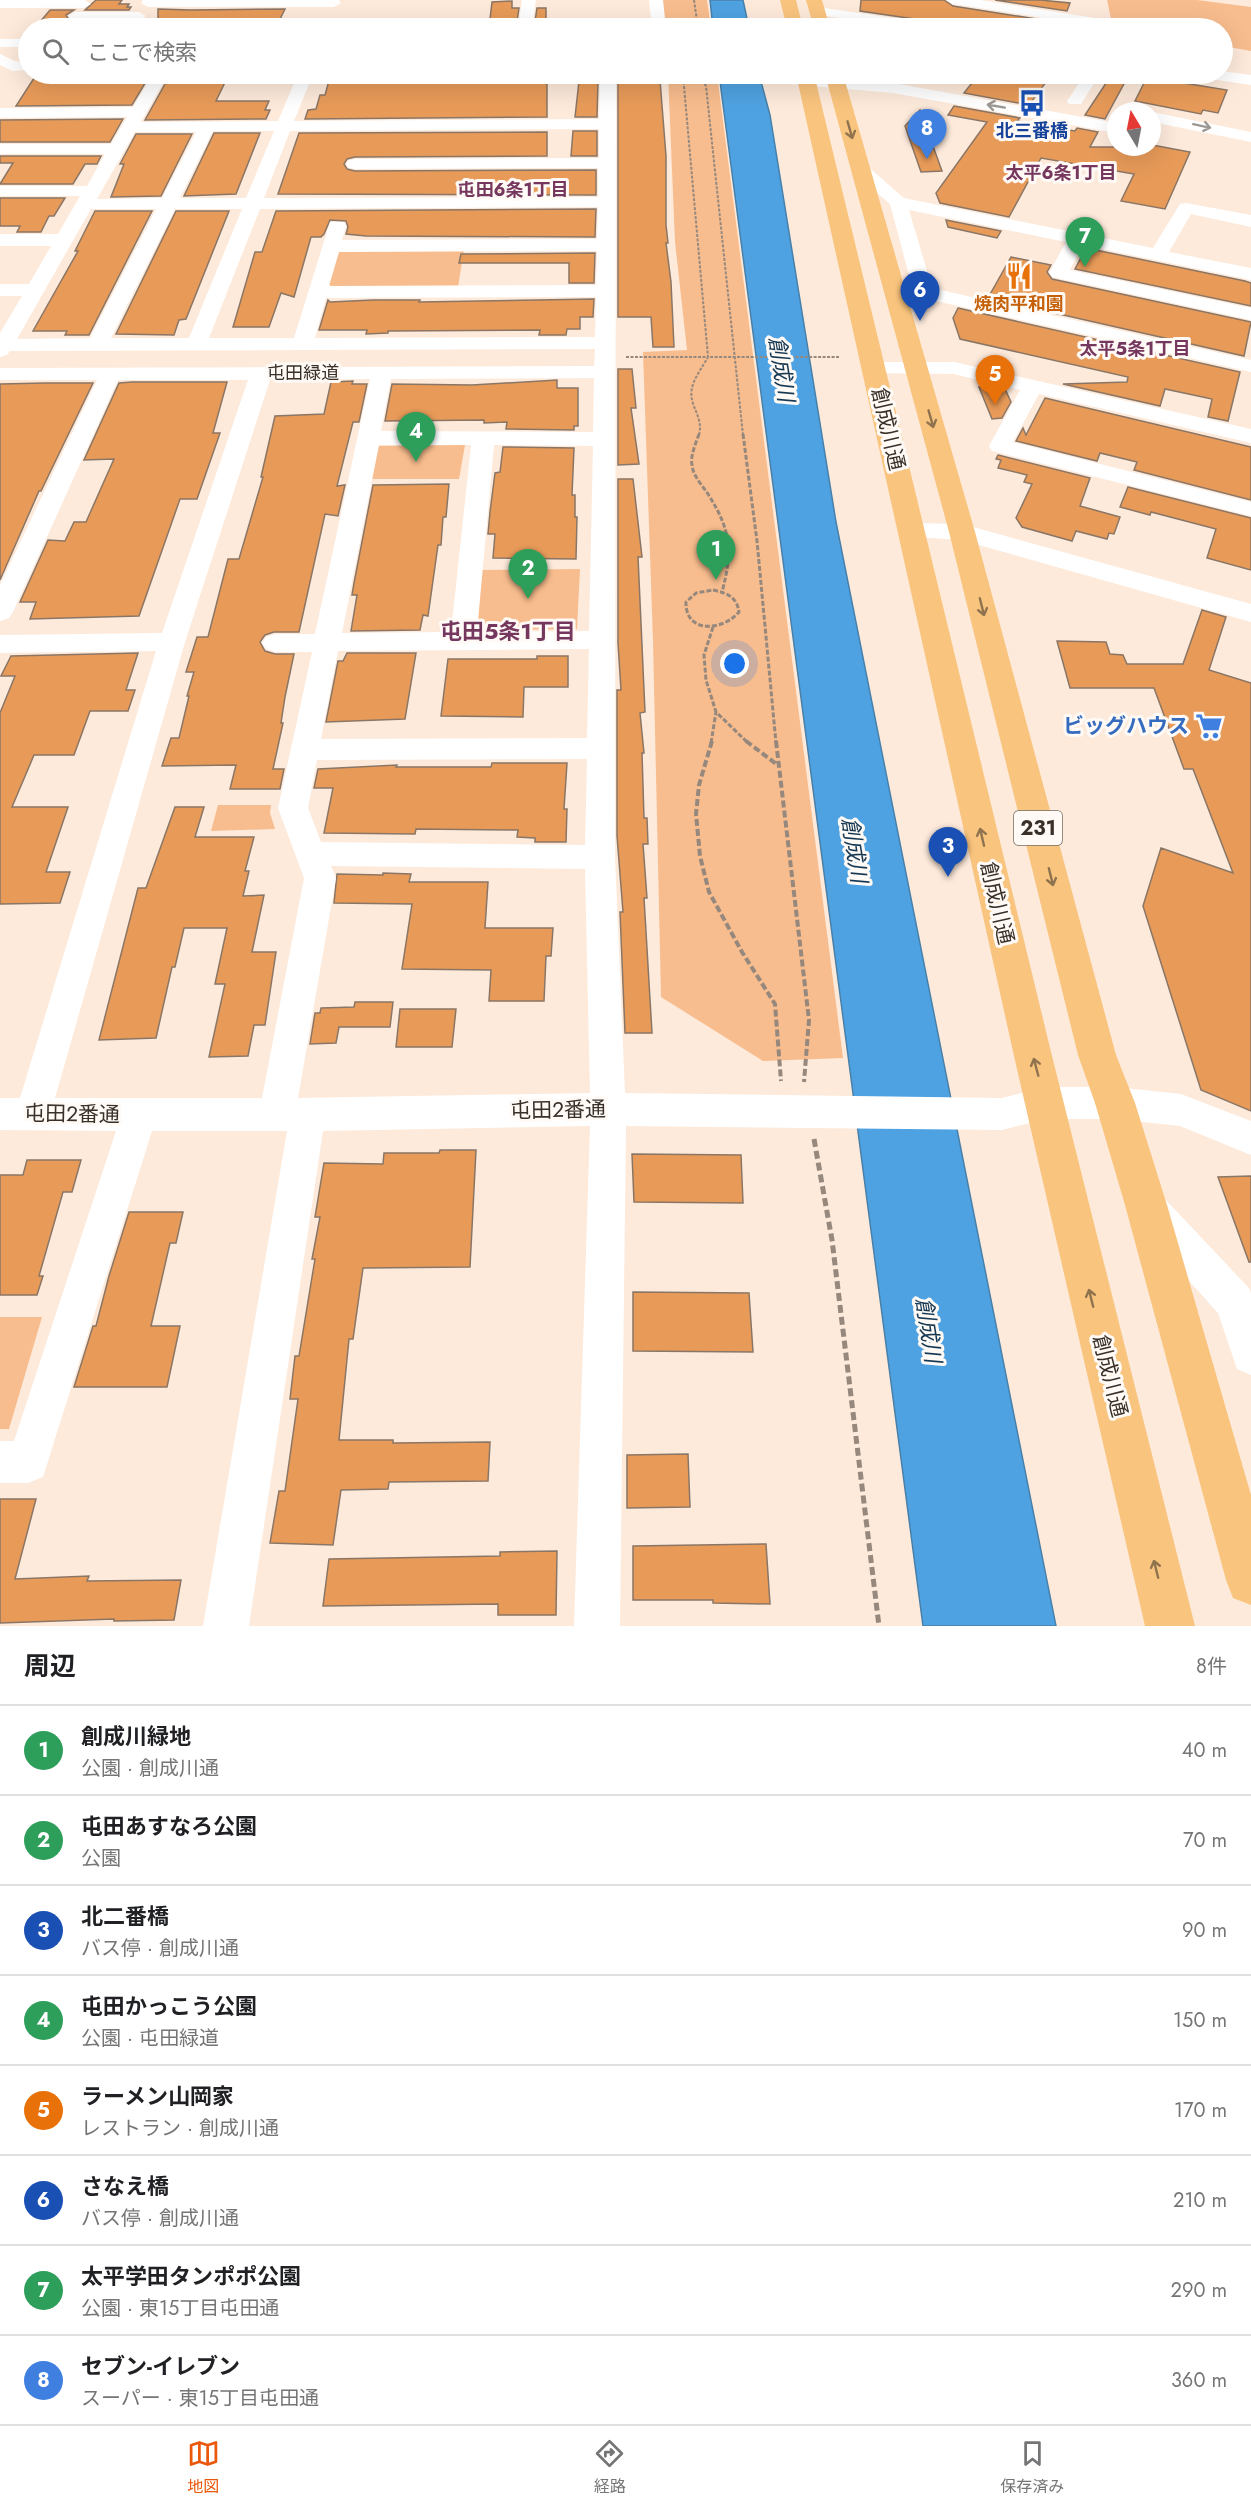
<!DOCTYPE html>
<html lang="ja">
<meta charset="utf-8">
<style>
body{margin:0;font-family:Jost,"Noto Sans JP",sans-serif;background:#f2f2f2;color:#202124}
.compass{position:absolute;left:1107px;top:102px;width:54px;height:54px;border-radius:50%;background:#fff;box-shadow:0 6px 24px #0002;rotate:350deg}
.you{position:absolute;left:735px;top:664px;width:21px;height:21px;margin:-15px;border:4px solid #fff;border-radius:50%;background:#1a73e8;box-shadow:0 0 0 9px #1a73e833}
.badge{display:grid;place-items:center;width:39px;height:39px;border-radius:50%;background:#ea580c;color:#fff;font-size:20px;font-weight:700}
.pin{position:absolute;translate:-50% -50px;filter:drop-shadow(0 2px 3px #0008)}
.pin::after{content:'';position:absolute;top:32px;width:21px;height:18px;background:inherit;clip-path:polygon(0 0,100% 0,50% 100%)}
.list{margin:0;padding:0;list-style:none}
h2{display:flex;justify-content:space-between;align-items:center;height:78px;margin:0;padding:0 24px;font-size:26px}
h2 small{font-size:20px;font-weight:400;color:#757577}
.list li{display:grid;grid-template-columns:39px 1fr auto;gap:18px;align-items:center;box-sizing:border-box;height:90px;padding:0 24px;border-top:2px solid #e0e0e0}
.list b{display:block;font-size:22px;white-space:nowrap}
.list p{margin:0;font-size:20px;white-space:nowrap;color:#757577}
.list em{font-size:20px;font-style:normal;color:#757577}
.icon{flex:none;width:33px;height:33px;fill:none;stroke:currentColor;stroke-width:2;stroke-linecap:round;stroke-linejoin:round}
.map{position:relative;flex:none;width:1251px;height:1626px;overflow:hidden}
.search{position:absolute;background:#fff;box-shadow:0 6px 24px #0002;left:18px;right:18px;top:18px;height:66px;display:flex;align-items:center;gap:15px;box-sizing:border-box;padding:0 21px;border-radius:33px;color:#757577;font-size:22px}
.sheet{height:798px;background:#fff}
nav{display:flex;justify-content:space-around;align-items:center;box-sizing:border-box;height:84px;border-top:2px solid #e0e0e0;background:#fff;font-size:16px;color:#757577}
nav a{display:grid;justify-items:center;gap:3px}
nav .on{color:#ea580c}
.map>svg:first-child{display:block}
.green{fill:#f8bd8e}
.water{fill:#4fa2e1;stroke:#4880aa;stroke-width:1.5}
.building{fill:#e89b59;stroke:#8b7665;stroke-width:1.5}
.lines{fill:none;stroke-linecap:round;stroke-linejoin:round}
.path-far3{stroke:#96887d;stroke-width:2;stroke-dasharray:3 1.5;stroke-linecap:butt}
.path-far2{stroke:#96887d;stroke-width:3;stroke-dasharray:5 2;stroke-linecap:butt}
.path-far1{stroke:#96887d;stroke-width:4;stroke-dasharray:7 3;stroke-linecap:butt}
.path{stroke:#96887d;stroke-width:5;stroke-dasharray:8 4;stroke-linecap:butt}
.minor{fill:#fff;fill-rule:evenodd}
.highway{fill:#f9c47e;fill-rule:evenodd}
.oneway{stroke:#9c9894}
.oneway2{stroke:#8f734f}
.labels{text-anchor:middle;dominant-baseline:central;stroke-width:6;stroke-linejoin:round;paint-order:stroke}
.far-transit-label{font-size:18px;font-weight:bold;fill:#164399;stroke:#fffaf6}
.far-neighbourhood-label{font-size:18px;font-weight:bold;fill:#75375e;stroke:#fffaf6}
.far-food-label{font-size:18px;font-weight:bold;fill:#c56008;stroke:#fffaf6}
.far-street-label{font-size:18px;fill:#393029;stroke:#fffaf6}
.shield{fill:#fffaf6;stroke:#746d66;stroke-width:1.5}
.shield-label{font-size:20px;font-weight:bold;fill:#393029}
.street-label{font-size:21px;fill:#393029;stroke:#fffaf6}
.shop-label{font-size:21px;font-weight:bold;fill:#366cbe;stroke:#fffaf6;text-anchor:end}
.water-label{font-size:22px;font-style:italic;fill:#163853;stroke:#fffaf6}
.neighbourhood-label{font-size:22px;font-weight:bold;fill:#75375e;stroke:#fffaf6}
</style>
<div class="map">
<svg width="1251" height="1626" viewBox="0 0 1251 1626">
<rect width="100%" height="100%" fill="#fdeadb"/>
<path class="green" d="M662,0H707L711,28H665Z
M1107,0H1197L1251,7V51L1223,46L1222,28H1113Z
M668,74H717L843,1058L763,1061L661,997L653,641L643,352L687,350L675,242Z
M343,250H464L458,287H333L328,284L338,252Z
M465,445L459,479H367L375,446Z
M580,569L577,629L473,630L481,570Z
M218,805H271L270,813L275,829L211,831Z
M0,1317H42L9,1429H0Z"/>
<path class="water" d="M710,0H743L749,28H713Z
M719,74H759L770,115L836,522L1056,1626H923Z"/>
<path class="building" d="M96,0H122L119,4H129L127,7H131L129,10H85Z
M861,0H944L953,6L1062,23L1059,28L1024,23L1019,28H944L935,22L860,11Z
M995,0H1040L1070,3L1067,11Z
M512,1V8H519L516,28H489L492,2Z
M537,8H546V28H534Z
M158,9L191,10L285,9L277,25H260L259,28H158Z
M50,10H74L66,15L70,21L122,22L119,27L35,28Z
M176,74H229L216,101H269L265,110H270L266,119L145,120L170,75Z
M979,74H1052L1029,105L964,93Z
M1112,74L1126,80L1105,119L1085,115Z
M36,75H150L132,105L16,106Z
M361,76L359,81L547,82V117L305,119L308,110L316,109L320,95H325L330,77Z
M1147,77L1227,90L1218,113L1203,110L1201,114L1135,101Z
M660,80L666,156V225L668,243H666L671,282L674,347H653L651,317H618V81Z
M579,81H598L597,117H575Z
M954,106L1020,118L1017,121L1075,131L1077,128L1098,132L1090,147H1152V145L1190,152L1165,209L1121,201L1134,174L1041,158L1009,217L940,203L936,193L987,122L948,115Z
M920,110L942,171L921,172L905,126Z
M123,119L110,142H0V120Z
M573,131H597V156H571Z
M547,132V156L355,157L347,159L344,164L347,169L355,171L596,170V195L278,194L299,133Z
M214,133H260L236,194L184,196Z
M136,134H192L161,196L111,197L124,164H120Z
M0,156H101L97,164H85L73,184H0L13,163H0Z
M0,198H65L54,216H49L41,232H17L20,226H0Z
M596,209L595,237L366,236L346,234L348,227L346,221L330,220L324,234L321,237H311L294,297L281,293L269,327H233L255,252H262L276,211Z
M95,211H152L89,335H65L67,331H33L78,251H75Z
M176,211H229L186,319L179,320L174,335L116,334Z
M946,220L1001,231L997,238L948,227Z
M1086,248L1245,281L1251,283V306L1075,269Z
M595,253L594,283H569V263H459L461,254Z
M1011,257L1051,265L1047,272L1052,279L1251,322L1244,356L988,298Z
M594,299L593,317H580V329H567L566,335H539L540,330L388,331V333L366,334L367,330H319L328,300L330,302L373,300H420L419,302Z
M958,308L1240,372L1228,421L1208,417L1212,399L1165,389L1160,406L1063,384L1127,382L1128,377L960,339L953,318Z
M618,369H632L636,408H631L639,464L618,465Z
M557,380V388H578V426H574V430L506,429L507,422L484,423V420L385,421L392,384L472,385Z
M353,381L352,384H367L359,422H353L337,486L345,485L338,516L325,514L299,632H274L265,635L260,642L265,651L275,654H294L285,697L281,723H283L273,769H284L280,789H230L236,765L162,766L171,738H179L189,696H187L194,672H186L197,637H208L228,559H239L263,477H261L275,416L324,414L331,382Z
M132,382H227L213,433H220L197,499H180L139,616L30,619L36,602H20L48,540L65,541L74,522H86L114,459L84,460L119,383Z
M45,383H93L41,491H39L0,580V384Z
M979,387L1005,389L1011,402L1002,418L992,419Z
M1045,398L1251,447V500L1134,470L1137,462L1100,453L1097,461L1016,441L1023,428L1026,435Z
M503,447L574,448L572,495H575V517H577L576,559L493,558L495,534H488L490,512L495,473L500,472Z
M998,455L1090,478L1080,506L1120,517L1114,534L1109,533L1107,539L1076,531L1072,541L1022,527L1016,518L1032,484L1024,482L1027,475L998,468L1001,460L996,459Z
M618,479H633L642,557H638L645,712L640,713L644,753H642L644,818H647L648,844H643L647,898H644L652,1033H625L620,912H623L617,836V690H621L618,643Z
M449,484L446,517H443L441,545H438L428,616L423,615L420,630L351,631L357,595H352L354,583L373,485Z
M1128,487L1251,518V570L1207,558L1216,529L1151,512L1150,515L1120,507Z
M1202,610L1226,617L1209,670L1251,683V1111L1201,1090L1143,906L1161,848L1233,873L1193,769H1184L1154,688H1070L1057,641L1106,642L1110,654L1123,655L1127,664H1183Z
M138,653L126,690H135L128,711H90L74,755H34L12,807H68L46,872H70L60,903L0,904V713L15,676H1L11,656Z
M347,653H416L405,719L326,722L338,661H343Z
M537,656H568V687H524L523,717L441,716L448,659H537Z
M492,763H567L564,809H567L566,842H535V838L517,837L518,830L416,829L415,834L324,833L333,788H314L318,769L397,765L396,767H491Z
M175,807H204L195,837H254L245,871H249L243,896L264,895L252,952H276L265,1025H254L248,1056L209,1057L225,984H215L227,928H184L175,967H172L156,1038L99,1040L138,888H146Z
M383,873L411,874L409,882H488L485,928H553L551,956H546L544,1001H489L491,970L402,969L412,904L334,903L337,874L383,875Z
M355,1002H393L390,1027H339L336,1043L310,1044L315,1013H320L321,1008L354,1007Z
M400,1009H456L452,1047H396Z
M440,1150H476L470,1267L363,1268L353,1339H349L339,1440H393V1443L490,1442L488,1481L389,1482L388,1489L341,1490L333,1545L270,1543L279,1491H285L298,1399H290L295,1356H299L315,1259H312L320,1217H315L324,1163L383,1164L384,1153H439Z
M632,1154L741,1155L743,1203L634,1202Z
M27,1160H81L72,1192H63L39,1276H43L37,1295H0V1175H23Z
M1251,1176V1262H1249L1218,1177Z
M129,1212H183L176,1243H170L151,1326H180L167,1387H74L93,1326H96L109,1276Z
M633,1292L749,1293L753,1352L633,1351Z
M688,1454L690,1507L627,1508V1455Z
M0,1499H36L15,1579L89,1576L87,1581L181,1580L174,1620L114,1621V1619L0,1623Z
M766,1544L770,1604L713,1603V1600H633V1546Z
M557,1551L556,1615H498V1604L323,1606L329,1559L500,1556V1552Z"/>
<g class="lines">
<path class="path-far3" d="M694,0L698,28
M700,76L706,86L743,435
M626,357H708L683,75
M699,435C704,416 688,406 692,388C694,378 703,366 708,357H839"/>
<path class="path-far2" d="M699,434C696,443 690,456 692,465C693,476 702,485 708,494C731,530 733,551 722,592
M743,434L757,541L776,743
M713,590C727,593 737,597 739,612C723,631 685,634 686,602L696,593Z
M713,627L704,655L706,680L716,712L748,743
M711,743L716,712"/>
<path class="path-far1" d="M712,741L699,785L696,814L700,856L709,892L742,952L775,1004L781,1081
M746,741L779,766
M776,741L809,1020L804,1082"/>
<path class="path" d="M814,1139L832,1240L879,1626"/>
<path class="minor" d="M0,0H85L91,4L84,8H0Z
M143,0H339L341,3L334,7H148L141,3Z
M522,0H536L532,28H518Z
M649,0H663L666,28H652Z
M946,0H980L1095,18L1102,22L1095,26L953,4Z
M817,7L935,24L942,28H908L812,14L810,11Z
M75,12H139L146,16L139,20L70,19L68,16Z
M0,39H28V47H0Z
M0,54L15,61L28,62V70L12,71L0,65Z
M1222,71L1251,75V85L1210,79L1202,74H1222Z
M153,74H168L141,122L278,121L298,74H313L294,121L599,119L600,74H616L615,857L625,1093L1002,1098L1045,1087H1115L1181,1094L1251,1121V1155L1180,1126L1115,1119H1045L1002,1130L626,1126L620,1626H574L590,1126L323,1131L249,1626H203L287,1131H152L43,1477L28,1483H0V1441H14L116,1131L0,1130V1098H20L156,651L0,653V635L162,633L248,380H118L13,612L9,618L0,621V585L97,380H0V368L594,366L595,349L10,351L7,355L0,357V333L22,296H0V284H29L51,246H0V234H58L80,196H0V186H87L105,154H0V144H111L127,117L0,118V108L133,107ZM599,129V158L355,159L349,160L346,164L349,168L355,169L598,168V197L264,198L290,131ZM213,131H274L246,198H180ZM135,132H196L162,198L97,199ZM598,207L597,239L342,240L346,226L344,222H330L294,338H209L260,209ZM91,209H156L90,338L17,339ZM175,209H242L189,338H111ZM597,251L596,285L329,286L339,252ZM596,297L595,337L315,338L326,298ZM594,378L593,432L381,431L391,379ZM370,379L315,634H275L266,637L262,643L266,649L275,652H312L278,808L304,878L262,1098H55L185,642L270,380ZM379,445H471L451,632L342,633ZM494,445L593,446L589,631L477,632ZM589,649L587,738L321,739L338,651ZM587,759L585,845L321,842L308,808L317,760ZM331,866L585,869L590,1093L298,1098L336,878Z
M721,74H778L893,83L1116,123V133L893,93L729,79Z
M1085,74H1100L1081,104H1069L1067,101Z
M1152,112L1251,132V142L1152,122Z
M861,165L867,166L904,198L1153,248L1180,204L1186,203L1251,215V227L1191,214L1169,252L1251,268V280L1083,245L1070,270L1251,308V320L1052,277L1049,273L1066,242L909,210L932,288L1251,360V372L927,299L914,308H900L897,304L913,290L890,204L855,174L852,170L855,166Z
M874,362H954L1251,429V443L1039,394L1013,442L1251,502V516L992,451L989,446L1020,390L954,374L866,373L863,368L866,363Z
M911,523L962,524L1251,604V622L961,540L902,536L899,531L902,526Z
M1150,1192L1163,1197L1249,1288L1251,1293V1375L1237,1369L1218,1313L1137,1223L1131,1210L1137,1197Z"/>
<path class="highway" d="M780,0H796L803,28H787Z
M806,0H822L830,28H814Z
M796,74H814L1052,1056L1195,1626H1145L1014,1056Z
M825,74H843L975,532L1116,1055L1135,1103L1167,1205L1251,1495V1605L1233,1598L1226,1580L1125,1205L1095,1103L1078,1055L949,532Z"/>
</g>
<defs><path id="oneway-shaft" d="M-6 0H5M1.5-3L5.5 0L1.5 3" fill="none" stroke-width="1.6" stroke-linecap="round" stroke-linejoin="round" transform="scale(1.5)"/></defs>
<g class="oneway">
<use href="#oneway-shaft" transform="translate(996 106) rotate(-170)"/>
<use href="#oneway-shaft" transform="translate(1202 126) rotate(12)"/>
</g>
<g class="oneway2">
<use href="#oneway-shaft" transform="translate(850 130) rotate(74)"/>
<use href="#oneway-shaft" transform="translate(931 419) rotate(74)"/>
<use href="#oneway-shaft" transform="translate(982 607) rotate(76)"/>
<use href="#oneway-shaft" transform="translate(982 837) rotate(-103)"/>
<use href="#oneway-shaft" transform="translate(1051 877) rotate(76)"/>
<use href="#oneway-shaft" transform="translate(1036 1067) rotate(-105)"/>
<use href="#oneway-shaft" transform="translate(1091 1298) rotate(-104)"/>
<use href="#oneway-shaft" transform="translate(1156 1569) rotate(-104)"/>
</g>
<defs>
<symbol id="bus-bare" viewBox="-9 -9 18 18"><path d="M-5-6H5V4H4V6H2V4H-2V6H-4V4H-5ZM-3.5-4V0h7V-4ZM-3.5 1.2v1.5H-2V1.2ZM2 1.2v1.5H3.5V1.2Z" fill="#1a4fb4" stroke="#fffaf6" stroke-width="2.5" paint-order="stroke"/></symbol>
<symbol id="restaurant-bare" viewBox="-9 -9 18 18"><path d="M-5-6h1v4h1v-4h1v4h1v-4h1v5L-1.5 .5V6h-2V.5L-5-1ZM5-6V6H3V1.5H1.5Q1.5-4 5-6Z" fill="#e8710a" stroke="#fffaf6" stroke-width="2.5" paint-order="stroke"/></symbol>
<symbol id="supermarket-bare" viewBox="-9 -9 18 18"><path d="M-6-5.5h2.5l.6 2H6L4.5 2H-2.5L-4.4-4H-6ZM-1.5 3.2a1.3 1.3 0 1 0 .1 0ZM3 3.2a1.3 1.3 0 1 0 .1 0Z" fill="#3f7fe0" stroke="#fffaf6" stroke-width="2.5" paint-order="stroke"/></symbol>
</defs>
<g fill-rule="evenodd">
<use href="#bus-bare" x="1013" y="84" width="38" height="38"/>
<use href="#restaurant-bare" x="1000" y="257" width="38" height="38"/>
<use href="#supermarket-bare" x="1190" y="707" width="38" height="38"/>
</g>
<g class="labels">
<g class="far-transit-label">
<text x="1032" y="131">北三番橋</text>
</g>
<g class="far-neighbourhood-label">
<text x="1061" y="173">太平6条1丁目</text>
<text x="513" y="190">屯田6条1丁目</text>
<text x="1135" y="349">太平5条1丁目</text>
</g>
<g class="far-food-label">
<text x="1019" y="304">焼肉平和園</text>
</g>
<g class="far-street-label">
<text x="303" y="373">屯田緑道</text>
</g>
<rect class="shield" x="1014" y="811" width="48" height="34" rx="4.5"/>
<g class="shield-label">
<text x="1038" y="828">231</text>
</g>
<g class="street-label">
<text transform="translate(888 429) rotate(77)">創成川通</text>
<text transform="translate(997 903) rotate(77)">創成川通</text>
<text transform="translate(558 1110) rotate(-1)">屯田2番通</text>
<text transform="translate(72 1114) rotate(1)">屯田2番通</text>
<text transform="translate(1110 1376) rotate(76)">創成川通</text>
</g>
<g class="shop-label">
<text x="1189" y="726">ビッグハウス</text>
</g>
<g class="water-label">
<text transform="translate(782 369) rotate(81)">創成川</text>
<text transform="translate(855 850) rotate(81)">創成川</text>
<text transform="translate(929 1330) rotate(81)">創成川</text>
</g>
<g class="neighbourhood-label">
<text x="508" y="631">屯田5条1丁目</text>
</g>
</g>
</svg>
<svg class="compass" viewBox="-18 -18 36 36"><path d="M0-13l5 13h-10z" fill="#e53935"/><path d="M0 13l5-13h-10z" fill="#757577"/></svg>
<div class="you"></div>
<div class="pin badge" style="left:716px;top:580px;background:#2e9e5b">1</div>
<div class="pin badge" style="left:528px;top:599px;background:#2e9e5b">2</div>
<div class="pin badge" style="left:948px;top:877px;background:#1a4fb4">3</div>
<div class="pin badge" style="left:416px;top:462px;background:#2e9e5b">4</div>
<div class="pin badge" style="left:995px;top:405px;background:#e8710a">5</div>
<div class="pin badge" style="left:920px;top:321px;background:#1a4fb4">6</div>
<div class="pin badge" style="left:1085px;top:267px;background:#2e9e5b">7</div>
<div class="pin badge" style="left:927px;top:159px;background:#3f7fe0">8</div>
<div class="search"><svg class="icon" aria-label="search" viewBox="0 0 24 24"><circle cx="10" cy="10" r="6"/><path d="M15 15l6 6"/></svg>ここで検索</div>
</div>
<section class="sheet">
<h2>周辺<small>8件</small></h2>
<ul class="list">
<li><span class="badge" style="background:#2e9e5b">1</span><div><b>創成川緑地</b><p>公園 · 創成川通</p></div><em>40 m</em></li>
<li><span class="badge" style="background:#2e9e5b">2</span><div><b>屯田あすなろ公園</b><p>公園</p></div><em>70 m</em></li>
<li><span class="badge" style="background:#1a4fb4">3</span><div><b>北二番橋</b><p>バス停 · 創成川通</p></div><em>90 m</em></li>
<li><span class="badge" style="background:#2e9e5b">4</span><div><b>屯田かっこう公園</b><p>公園 · 屯田緑道</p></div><em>150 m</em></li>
<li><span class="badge" style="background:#e8710a">5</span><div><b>ラーメン山岡家</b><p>レストラン · 創成川通</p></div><em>170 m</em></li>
<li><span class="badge" style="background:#1a4fb4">6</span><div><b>さなえ橋</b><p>バス停 · 創成川通</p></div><em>210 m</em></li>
<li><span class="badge" style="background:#2e9e5b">7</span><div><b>太平学田タンポポ公園</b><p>公園 · 東15丁目屯田通</p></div><em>290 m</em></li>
<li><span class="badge" style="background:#3f7fe0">8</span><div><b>セブン-イレブン</b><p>スーパー · 東15丁目屯田通</p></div><em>360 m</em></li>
</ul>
</section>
<nav>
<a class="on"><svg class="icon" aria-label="map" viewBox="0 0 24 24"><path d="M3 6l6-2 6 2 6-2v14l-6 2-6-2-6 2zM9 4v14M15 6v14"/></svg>地図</a>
<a><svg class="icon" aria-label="directions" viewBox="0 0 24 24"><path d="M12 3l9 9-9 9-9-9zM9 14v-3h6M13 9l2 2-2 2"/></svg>経路</a>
<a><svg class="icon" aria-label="saved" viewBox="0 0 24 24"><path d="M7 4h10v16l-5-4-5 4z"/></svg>保存済み</a>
</nav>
